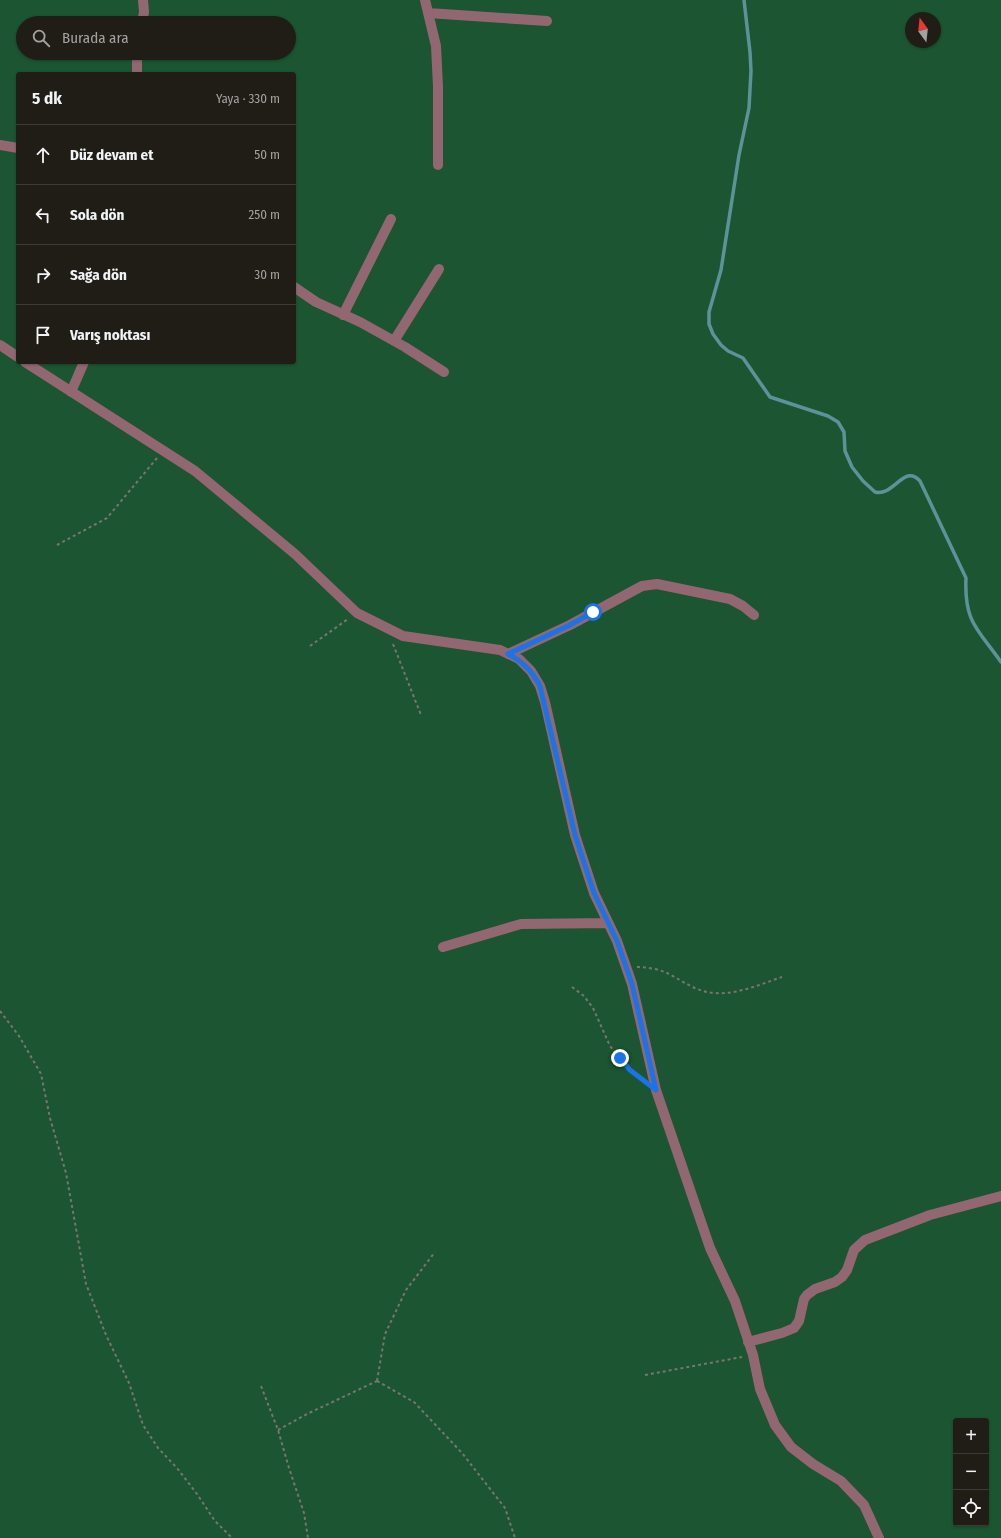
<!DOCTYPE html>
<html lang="tr">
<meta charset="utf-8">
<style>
body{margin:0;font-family:"Fira Sans Condensed",sans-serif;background:#2d2a24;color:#f1f3f6}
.controls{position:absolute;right:12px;bottom:12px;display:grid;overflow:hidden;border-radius:4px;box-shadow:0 1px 3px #0004}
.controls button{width:36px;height:36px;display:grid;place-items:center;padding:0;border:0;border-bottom:1px solid #3d3b36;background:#201d17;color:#f1f3f6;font:20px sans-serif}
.compass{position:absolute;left:905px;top:12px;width:36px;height:36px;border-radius:50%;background:#201d17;box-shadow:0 1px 3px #0004;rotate:345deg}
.stop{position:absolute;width:12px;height:12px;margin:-9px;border:3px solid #1a73e8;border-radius:50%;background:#fff}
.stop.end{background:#1a73e8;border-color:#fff;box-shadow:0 1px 4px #0008}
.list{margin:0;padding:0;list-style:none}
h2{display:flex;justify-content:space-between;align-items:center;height:52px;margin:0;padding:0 16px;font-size:17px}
h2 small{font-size:13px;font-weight:400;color:#a2a2a1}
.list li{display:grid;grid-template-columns:26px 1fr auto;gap:12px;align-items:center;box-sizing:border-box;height:60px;padding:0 16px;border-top:1px solid #3d3b36}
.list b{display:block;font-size:15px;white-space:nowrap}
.list em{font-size:13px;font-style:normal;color:#a2a2a1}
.icon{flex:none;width:22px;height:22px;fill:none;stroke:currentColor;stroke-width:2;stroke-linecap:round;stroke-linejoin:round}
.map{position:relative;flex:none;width:1001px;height:1538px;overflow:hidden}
.search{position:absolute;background:#201d17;box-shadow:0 1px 3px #0004;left:16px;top:16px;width:280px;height:44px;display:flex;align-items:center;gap:10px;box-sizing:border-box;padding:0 14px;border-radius:22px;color:#a2a2a1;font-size:15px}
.panel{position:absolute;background:#201d17;box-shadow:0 1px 3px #0004;left:16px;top:72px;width:280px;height:292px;border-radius:4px}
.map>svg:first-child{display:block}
.green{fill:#1b5532;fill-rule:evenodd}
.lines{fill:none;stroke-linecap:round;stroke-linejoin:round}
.stream{stroke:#5c9299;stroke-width:3.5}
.path{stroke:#79766f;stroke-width:2;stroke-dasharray:3 3;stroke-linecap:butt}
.minor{stroke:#936771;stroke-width:10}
.route{stroke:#1a73e8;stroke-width:5}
</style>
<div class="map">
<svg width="1001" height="1538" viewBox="0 0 1001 1538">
<rect width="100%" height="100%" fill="#2b271f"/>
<path class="green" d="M0,0H1001V1538H0ZM911,18H935V42H911ZM23,23H289V53H23ZM18,74H294V362H18ZM956,1421H986V1523H956Z"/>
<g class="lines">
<path class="stream" d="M744,0L750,52L751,71L749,108L739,155L721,270L709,312V324L713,334L721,345L728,351L743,358L770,397L828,416L838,422L844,432L845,451L852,467L863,481L875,492C894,497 904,463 920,481L966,578C964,623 978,629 1001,662"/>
<path class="path" d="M57,545L107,518L157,458
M393,644L421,715
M310,646L348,619
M637,967C647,967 658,969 667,973C680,979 692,989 707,992C733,997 758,985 782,977
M572,987L584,996L593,1008L610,1046L630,1070L642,1079
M0,1011L19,1036L41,1074L50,1118L66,1173L86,1284L106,1335L129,1383L143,1425L158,1448L177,1468L197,1494L215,1521L232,1538
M645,1375L742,1357
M377,1381L414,1402L462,1453L505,1508L515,1538
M377,1381L385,1334L406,1290L435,1252
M261,1386L278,1430L289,1468L304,1513L308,1538
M278,1430L307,1414L377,1381"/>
<path class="minor" d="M425,0L436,46L438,87V165
M428,13L547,21
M142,23L144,12L143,0
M137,53V74
M0,145L18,148
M294,287L316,302L360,322L405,347L444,372
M343,315L391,219
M394,341L439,269
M0,345L18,357
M25,362L195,471L295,554L357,613L403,636L500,650L519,659L531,671L540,686L545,702L575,835L594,893L617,941L632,984L656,1090L710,1248L735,1301L753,1355L760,1389L775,1425L791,1447L813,1464L841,1481L864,1505L879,1538
M71,392L84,362
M508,654L570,625L642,586L657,584L730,599L743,606L754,615
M443,947L521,924L608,923
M748,1342L782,1333L794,1328L799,1321L804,1299L807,1295L815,1289L835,1282L842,1277L847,1270L854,1250L865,1240L930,1215L1001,1196"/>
</g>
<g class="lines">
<path class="route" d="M593,612L570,625L508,654C523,662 532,671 540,686L575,835L594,893L617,941L632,984L656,1090L630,1070L620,1058"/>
</g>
</svg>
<div class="controls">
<button>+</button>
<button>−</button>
<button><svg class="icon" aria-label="locate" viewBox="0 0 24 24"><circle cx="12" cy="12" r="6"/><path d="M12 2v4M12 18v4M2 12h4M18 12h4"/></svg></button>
</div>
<svg class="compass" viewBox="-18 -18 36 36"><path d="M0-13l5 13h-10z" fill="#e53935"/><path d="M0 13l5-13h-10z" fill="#a2a2a1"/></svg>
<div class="stop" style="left:593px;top:612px"></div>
<div class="stop end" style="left:620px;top:1058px"></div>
<div class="search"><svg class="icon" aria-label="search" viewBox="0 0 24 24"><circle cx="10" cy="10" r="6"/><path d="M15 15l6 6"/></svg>Burada ara</div>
<section class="panel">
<h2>5 dk<small>Yaya · 330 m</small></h2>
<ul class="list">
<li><svg class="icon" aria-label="ahead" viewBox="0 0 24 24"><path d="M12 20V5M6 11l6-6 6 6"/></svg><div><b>Düz devam et</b></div><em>50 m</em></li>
<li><svg class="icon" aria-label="left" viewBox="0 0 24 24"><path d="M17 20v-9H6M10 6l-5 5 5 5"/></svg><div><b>Sola dön</b></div><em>250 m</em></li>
<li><svg class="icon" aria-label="right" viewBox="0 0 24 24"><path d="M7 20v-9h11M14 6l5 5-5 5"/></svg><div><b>Sağa dön</b></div><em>30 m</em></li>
<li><svg class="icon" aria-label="arrive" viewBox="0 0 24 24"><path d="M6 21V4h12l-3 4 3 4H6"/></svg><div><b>Varış noktası</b></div></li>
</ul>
</section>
</div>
